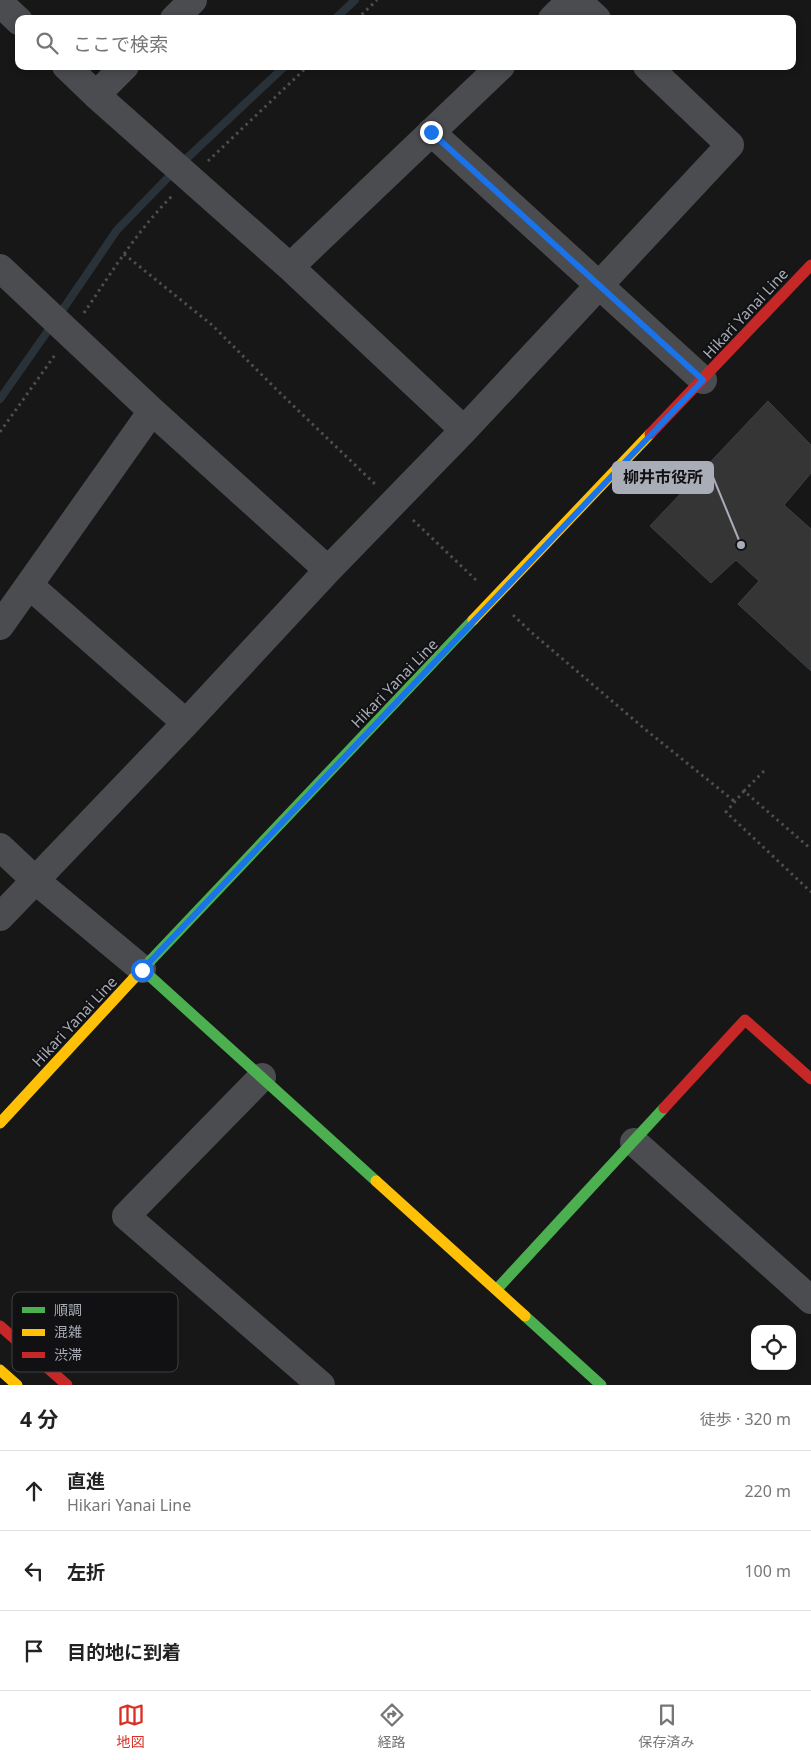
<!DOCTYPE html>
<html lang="ja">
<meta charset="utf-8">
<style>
body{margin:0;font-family:"Noto Sans","Noto Sans JP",sans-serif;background:#f6f6f6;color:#222}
.controls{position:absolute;right:15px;bottom:15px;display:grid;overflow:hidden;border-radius:10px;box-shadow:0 2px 8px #0003}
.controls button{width:45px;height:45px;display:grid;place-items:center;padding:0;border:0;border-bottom:1px solid #e0e0e0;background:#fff;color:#222;font:25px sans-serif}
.stop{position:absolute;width:15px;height:15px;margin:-11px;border:4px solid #1a73e8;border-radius:50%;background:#fff}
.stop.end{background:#1a73e8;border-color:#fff;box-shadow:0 1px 5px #0008}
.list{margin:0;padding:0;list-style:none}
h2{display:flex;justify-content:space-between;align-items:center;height:65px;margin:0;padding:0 20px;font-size:21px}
h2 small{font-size:16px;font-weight:400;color:#767676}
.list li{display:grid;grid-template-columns:32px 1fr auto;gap:15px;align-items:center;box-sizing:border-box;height:80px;padding:0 20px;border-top:1px solid #e0e0e0}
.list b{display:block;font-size:19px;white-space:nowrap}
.list p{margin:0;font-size:16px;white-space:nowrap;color:#767676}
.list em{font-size:16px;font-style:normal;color:#767676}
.icon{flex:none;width:28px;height:28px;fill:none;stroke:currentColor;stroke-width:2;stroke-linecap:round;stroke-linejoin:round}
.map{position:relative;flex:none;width:811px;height:1385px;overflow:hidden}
.search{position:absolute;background:#fff;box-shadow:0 2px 8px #0003;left:15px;right:15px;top:15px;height:55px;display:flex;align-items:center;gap:12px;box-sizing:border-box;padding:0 18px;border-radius:10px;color:#767676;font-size:19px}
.sheet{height:305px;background:#fff}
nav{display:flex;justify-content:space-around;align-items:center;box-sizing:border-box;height:70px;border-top:1px solid #e0e0e0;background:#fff;font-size:14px;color:#767676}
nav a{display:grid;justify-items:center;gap:2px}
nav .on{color:#d93025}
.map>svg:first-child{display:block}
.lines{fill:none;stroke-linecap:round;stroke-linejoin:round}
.stream{stroke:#2a3239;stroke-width:8}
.building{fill:#353536;stroke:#3f4043}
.path{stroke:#4d4e52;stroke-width:3;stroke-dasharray:2.5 4;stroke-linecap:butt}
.street{stroke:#4b4c50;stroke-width:28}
.fast{stroke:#4caf50;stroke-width:11}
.slow{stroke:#ffc107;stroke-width:11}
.jam{stroke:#c62828;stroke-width:11}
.route{stroke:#1a73e8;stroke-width:6}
.labels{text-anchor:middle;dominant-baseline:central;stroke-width:4;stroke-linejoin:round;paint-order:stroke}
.street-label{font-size:15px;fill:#a8adb8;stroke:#111113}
.key{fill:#111113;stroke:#3e4045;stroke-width:1}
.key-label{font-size:14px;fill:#a8adb8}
.leader{fill:none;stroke:#a8adb8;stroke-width:2}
.callout-dot{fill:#a8adb8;stroke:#111113;stroke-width:2}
.callout{fill:#a8adb8;stroke:#a8adb8;stroke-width:2}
.callout-label{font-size:16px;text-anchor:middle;font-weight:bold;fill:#111}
</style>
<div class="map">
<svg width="811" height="1385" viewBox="0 0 811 1385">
<rect width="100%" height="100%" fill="#171717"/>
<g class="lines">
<path class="stream" d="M335,19L355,0
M59,315L117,230L184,161L285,66
M0,399L52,325"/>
</g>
<path class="building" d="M768,401L811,445V473L784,505L811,529V671L738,604L759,581L736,560L711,583L650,526Z"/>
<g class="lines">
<path class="path" d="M357,19L377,0
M208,161L308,66
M124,254L212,325L278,391L376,485
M84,313C111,273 137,231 172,196
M0,432L55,355
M413,520L476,580
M513,615L531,632L646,730L734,801
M764,771L744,791L811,849
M744,791L726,812L811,892"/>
<path class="street" d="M577,0L597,19
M0,3L19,21
M174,19L193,0
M552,19L571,0
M66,66L96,95L290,267L464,430L730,145L647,66
M96,95L125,66
M431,132L703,380
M290,267L501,66
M0,268L152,411L328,570L186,723L0,917
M328,570L464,430
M29,585L186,723
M0,626L152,411
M0,847L35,880L142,969
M262,1077L126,1216L321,1385
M634,1142L811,1300"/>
<path class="fast" d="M142,969L376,1181
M134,978L473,620
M497,1289L664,1108
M525,1316L601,1385"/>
<path class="slow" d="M473,620L650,434
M0,1123L134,978
M376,1181L525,1316
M0,1370L17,1385"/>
<path class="jam" d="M650,434L811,265
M664,1108L745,1020L811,1079
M0,1326L67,1385"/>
</g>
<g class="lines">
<path class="route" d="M142,970L703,380L431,132"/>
</g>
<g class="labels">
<g class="street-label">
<text transform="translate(745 313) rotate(-47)">Hikari Yanai Line</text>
<text transform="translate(394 683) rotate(-46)">Hikari Yanai Line</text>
<text transform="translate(74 1021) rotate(-47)">Hikari Yanai Line</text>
</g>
</g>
<rect x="12" y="1292" width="166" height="80" rx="8" class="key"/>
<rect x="22" y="1307" width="23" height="6" fill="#4caf50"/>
<rect x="22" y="1329" width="23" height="7" fill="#ffc107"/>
<rect x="22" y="1352" width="23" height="6" fill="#c62828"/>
<g class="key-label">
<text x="54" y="1315">順調</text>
<text x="54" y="1337">混雑</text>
<text x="54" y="1360">渋滞</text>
</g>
<path class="leader" d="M741 545L713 477"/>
<circle class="callout-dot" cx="741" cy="545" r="5"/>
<rect class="callout" x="613" y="462" width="100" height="31" rx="5"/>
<g class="callout-label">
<text x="663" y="483">柳井市役所</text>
</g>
</svg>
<div class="controls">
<button><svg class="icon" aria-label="locate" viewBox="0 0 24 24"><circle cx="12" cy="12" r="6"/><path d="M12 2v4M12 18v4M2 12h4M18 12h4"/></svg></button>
</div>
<div class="stop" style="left:142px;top:970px"></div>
<div class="stop end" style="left:431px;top:132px"></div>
<div class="search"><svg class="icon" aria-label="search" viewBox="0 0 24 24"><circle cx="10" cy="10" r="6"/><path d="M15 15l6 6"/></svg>ここで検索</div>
</div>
<section class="sheet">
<h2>4 分<small>徒歩 · 320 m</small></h2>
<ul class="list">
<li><svg class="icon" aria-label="ahead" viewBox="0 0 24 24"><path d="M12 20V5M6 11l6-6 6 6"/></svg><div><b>直進</b><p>Hikari Yanai Line</p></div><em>220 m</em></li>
<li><svg class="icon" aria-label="left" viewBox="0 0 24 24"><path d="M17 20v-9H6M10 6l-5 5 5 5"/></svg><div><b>左折</b></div><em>100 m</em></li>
<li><svg class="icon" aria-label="arrive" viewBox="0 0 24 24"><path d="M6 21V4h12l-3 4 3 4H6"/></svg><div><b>目的地に到着</b></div></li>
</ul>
</section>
<nav>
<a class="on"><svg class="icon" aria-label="map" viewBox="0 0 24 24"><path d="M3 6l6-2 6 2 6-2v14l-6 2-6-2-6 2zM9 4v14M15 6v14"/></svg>地図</a>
<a><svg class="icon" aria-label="directions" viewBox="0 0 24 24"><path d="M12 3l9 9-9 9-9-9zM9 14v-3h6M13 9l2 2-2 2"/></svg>経路</a>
<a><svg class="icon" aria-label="saved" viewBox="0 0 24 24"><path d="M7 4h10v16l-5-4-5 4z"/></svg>保存済み</a>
</nav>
